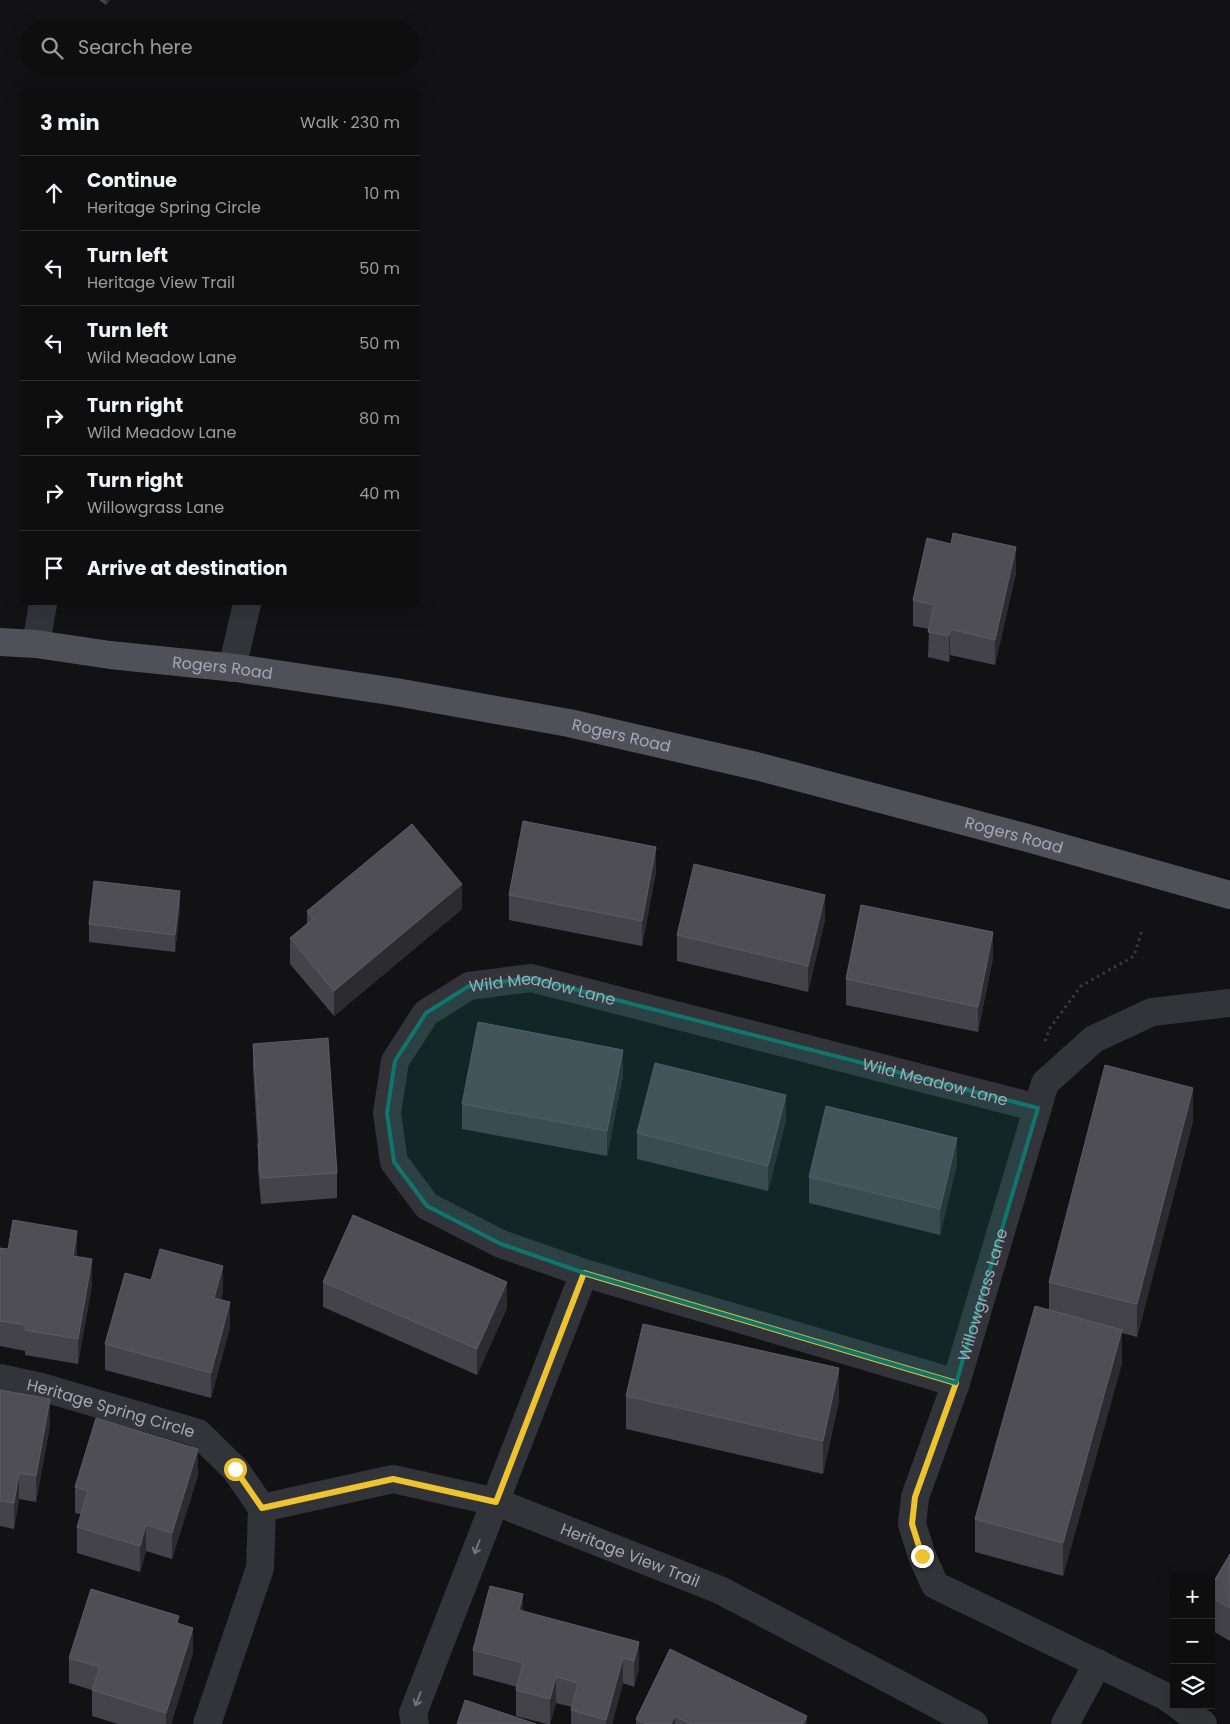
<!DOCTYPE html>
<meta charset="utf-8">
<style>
body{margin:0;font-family:Poppins,sans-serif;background:#171718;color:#f1f3f6}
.controls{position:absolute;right:15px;bottom:15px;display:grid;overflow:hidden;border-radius:0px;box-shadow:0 5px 20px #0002}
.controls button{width:45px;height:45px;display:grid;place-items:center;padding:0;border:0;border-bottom:1px solid #2e2e2f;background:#0e0e0f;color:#f1f3f6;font:25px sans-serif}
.stop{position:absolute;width:15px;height:15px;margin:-11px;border:4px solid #eec330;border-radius:50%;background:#fff}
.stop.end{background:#eec330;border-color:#fff;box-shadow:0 1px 5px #0008}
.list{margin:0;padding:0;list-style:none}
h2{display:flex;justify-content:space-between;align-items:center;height:65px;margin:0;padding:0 20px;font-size:21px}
h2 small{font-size:16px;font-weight:400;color:#9b9c9e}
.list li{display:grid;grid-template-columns:32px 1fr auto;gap:15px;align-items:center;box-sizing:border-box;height:75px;padding:0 20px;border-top:1px solid #2e2e2f}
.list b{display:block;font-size:19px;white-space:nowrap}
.list p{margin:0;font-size:16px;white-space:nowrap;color:#9b9c9e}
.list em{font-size:16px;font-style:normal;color:#9b9c9e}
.icon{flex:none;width:28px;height:28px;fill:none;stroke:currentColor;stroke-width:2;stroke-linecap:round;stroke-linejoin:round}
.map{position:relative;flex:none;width:1230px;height:1724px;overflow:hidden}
.search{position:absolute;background:#0e0e0f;box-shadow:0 5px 20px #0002;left:20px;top:20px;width:400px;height:55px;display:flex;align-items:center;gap:12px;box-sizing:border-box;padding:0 18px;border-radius:28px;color:#9b9c9e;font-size:19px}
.panel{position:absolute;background:#0e0e0f;box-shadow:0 5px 20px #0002;left:20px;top:90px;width:400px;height:515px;border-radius:0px}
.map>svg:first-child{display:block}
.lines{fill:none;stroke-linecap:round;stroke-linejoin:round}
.path{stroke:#393b40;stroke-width:3;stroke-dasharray:2.5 4;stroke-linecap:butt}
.minor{stroke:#333439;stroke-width:28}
.major{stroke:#4f5058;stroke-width:28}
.wall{fill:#444349}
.shaded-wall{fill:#2c2b2f}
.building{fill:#4f4e55;stroke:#5c5c64}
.oneway{stroke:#71737d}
.route{stroke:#eec330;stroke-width:6}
.marked{fill:#0f766e;fill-opacity:0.2;stroke:#0f766e;stroke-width:4;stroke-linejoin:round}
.labels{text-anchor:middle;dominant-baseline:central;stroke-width:4.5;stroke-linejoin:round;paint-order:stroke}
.street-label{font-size:16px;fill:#a4a7b4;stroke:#0e0d0f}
</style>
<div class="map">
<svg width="1230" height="1724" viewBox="0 0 1230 1724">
<rect width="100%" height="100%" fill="#121214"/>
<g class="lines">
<path class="path" d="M1045,1041L1050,1028L1081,986L1134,956L1142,930"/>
<g class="minor">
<path d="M36,644L43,604"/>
<path d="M232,668L247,604"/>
<path id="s1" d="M584,1273L501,1244L427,1206L394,1162L387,1113L395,1061L426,1013L469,986L531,978L1038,1108"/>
<path id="s2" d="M0,1378L41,1387L198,1433L235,1469L262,1508L260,1568L207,1724"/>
<path id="s3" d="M262,1508L393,1479L496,1502L720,1590L974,1724"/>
<path id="s4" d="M1174,1702L1167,1697L935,1585L922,1556L912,1524L915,1497L956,1383L1045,1083L1094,1039L1152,1012L1230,1003"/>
<path d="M1178,1705L1203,1724"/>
<path d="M415,1724L413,1713L584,1273L956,1383"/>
<path d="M1065,1724L1098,1663"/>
</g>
<path class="major" id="s5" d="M0,642L36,644L110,655L236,668L396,692L569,723L756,766L1024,837L1230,895"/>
</g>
<path class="wall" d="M99,0H110L106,5Z
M951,544L1016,573L995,665L950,655L949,662L928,657L929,629L913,626V600Z
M656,872L642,946L509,920V895Z
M180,909L175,952L89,942V924Z
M462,909L334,1016L290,964V938L307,924V911Z
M825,920L808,992L677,961V935Z
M993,958L978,1032L846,1005V979Z
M253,1044L337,1173V1198L261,1204L258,1170V1150L253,1069Z
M623,1075L607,1156L462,1129V1104Z
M786,1120L768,1191L637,1159V1133Z
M1193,1121L1137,1337L1122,1333V1363L1063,1576L975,1552V1519L1049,1310V1282Z
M957,1164L940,1235L809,1203V1177Z
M0,1248L77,1257L92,1285L78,1364L25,1355V1351L0,1346Z
M151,1280L223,1291L221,1299L230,1327L211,1398L105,1370V1344Z
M323,1282L507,1308L477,1375L323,1307Z
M0,1390L50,1425L36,1502L19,1499L14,1529L0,1526Z
M626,1396L839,1401L823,1474L626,1429Z
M198,1475L172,1559L146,1551L140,1572L77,1553V1527L81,1514L75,1513V1487Z
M1230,1554V1641L1211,1630V1586Z
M523,1612L639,1642V1668L634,1687L623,1683L612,1724H571V1710L572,1707L556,1703L550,1724H547L516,1716V1690L517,1687L473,1675V1650Z
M179,1623L193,1653L171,1724H118L92,1716V1690L69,1683V1658Z
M670,1649L807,1724H636V1719Z"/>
<path class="shaded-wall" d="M106,0H110L106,5Z
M1016,547V573L995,665V640Z
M950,629V655L949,662V636Z
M656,847V872L642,946V921Z
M462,884V909L334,1016V991Z
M180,891V909L175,952V935Z
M825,895V920L808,992V966Z
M993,932V958L978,1032V1007Z
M623,1050V1075L607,1156V1131Z
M1193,1088V1121L1137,1337V1304Z
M786,1095V1120L768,1191V1166Z
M957,1138V1164L940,1235V1209Z
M77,1231V1257L73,1256Z
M92,1259V1285L78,1364V1339Z
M223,1266V1291L214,1323V1298Z
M507,1282V1308L477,1375V1349Z
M230,1302V1327L211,1398V1373Z
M1122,1330V1363L1063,1576V1543Z
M839,1368V1401L823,1474V1441Z
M50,1399V1425L36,1502V1476Z
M198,1449V1475L172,1559V1533Z
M19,1473V1499L14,1529V1503Z
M146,1525V1551L140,1572V1546Z
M523,1594V1620L519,1610Z
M193,1628V1653L171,1724H166V1713Z
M639,1642V1668L634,1687V1661Z
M623,1658V1683L612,1724H606V1720Z
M556,1677V1703L550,1724V1699Z
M675,1716V1724H671Z
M807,1716V1724H803Z"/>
<path class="building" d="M953,533L1016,547L995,640L950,629L949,636L928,632L934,605L913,600L927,538L951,544Z
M523,821L656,847L642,921L509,895Z
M412,824L462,884L334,991L290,938L313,919L307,911Z
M694,864L825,895L808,966L677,935Z
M94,881L180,891L175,935L89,924Z
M861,905L993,932L978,1007L846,979Z
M478,1022L623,1050L607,1131L462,1104Z
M328,1038L337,1173L261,1178L258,1144H260L253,1044Z
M655,1063L786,1095L768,1166L637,1133Z
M1105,1065L1193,1088L1137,1304L1049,1282Z
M826,1106L957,1138L940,1209L809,1177Z
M353,1215L507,1282L477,1349L323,1282Z
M13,1220L77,1231L73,1256L92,1259L78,1339L25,1330L26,1325L0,1321V1248L8,1249Z
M160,1249L223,1266L214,1298L230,1302L211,1373L105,1344L125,1273L151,1280Z
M1035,1306L1122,1330L1063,1543L975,1519Z
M643,1324L839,1368L823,1441L626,1396Z
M0,1390L50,1399L36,1476L19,1473L14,1503L0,1501Z
M96,1418L198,1449L172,1533L146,1525L140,1546L77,1527L88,1491L75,1487Z
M1230,1554V1608L1211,1597V1586Z
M490,1586L523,1594L519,1610L639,1642L634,1661L623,1658L606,1720L571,1710L578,1683L556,1677L550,1699L516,1690L523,1663L473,1650Z
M91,1589L179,1616L177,1623L193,1628L166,1713L92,1690L100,1667L69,1658Z
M670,1649L807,1716L803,1724H691L675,1716L671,1724H647L636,1719Z
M465,1700L536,1724H457Z"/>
<defs><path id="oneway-shaft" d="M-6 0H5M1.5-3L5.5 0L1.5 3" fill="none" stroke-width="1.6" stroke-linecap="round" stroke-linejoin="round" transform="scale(1.25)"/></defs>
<g class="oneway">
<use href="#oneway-shaft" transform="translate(477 1547) rotate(111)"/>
<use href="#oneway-shaft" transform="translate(418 1699) rotate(111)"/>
</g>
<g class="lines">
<path class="route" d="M235,1469L262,1508L393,1479L496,1502L584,1273L956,1383L915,1497L912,1524L922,1556"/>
</g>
<path class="marked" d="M531,978L1038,1108L956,1383L584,1273L501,1244L427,1206L394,1162L387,1113L395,1061L426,1013L469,986Z"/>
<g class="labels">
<g class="street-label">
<text stroke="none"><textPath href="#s5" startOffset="224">Rogers Road</textPath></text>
<text stroke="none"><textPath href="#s5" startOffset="629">Rogers Road</textPath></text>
<text stroke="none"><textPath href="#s5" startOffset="1034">Rogers Road</textPath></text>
<text stroke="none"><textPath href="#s1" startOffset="511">Wild Meadow Lane</textPath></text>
<text stroke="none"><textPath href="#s1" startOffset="916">Wild Meadow Lane</textPath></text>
<text stroke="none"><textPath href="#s4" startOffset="572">Willowgrass Lane</textPath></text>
<text stroke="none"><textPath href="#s2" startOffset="115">Heritage Spring Circle</textPath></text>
<text stroke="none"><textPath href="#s3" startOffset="384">Heritage View Trail</textPath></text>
</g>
</g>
</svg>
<div class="controls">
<button>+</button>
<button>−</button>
<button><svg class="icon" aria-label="layers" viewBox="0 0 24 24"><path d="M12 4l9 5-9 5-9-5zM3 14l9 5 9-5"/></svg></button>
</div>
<div class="stop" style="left:235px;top:1469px"></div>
<div class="stop end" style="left:922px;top:1556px"></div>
<div class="search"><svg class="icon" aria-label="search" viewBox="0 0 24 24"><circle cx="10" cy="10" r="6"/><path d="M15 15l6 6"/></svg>Search here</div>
<section class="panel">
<h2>3 min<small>Walk · 230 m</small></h2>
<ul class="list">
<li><svg class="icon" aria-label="ahead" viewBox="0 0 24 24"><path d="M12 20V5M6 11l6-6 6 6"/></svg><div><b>Continue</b><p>Heritage Spring Circle</p></div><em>10 m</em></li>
<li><svg class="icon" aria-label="left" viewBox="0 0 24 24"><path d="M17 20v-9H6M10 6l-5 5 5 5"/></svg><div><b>Turn left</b><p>Heritage View Trail</p></div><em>50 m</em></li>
<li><svg class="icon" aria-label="left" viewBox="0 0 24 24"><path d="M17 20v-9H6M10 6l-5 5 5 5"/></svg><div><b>Turn left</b><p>Wild Meadow Lane</p></div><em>50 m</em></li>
<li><svg class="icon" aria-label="right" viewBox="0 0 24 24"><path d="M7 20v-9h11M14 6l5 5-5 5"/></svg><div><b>Turn right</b><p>Wild Meadow Lane</p></div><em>80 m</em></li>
<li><svg class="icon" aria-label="right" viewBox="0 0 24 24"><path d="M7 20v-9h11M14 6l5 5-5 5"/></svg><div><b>Turn right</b><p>Willowgrass Lane</p></div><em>40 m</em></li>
<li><svg class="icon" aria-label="arrive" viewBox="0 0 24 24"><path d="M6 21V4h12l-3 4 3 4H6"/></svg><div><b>Arrive at destination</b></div></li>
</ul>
</section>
</div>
